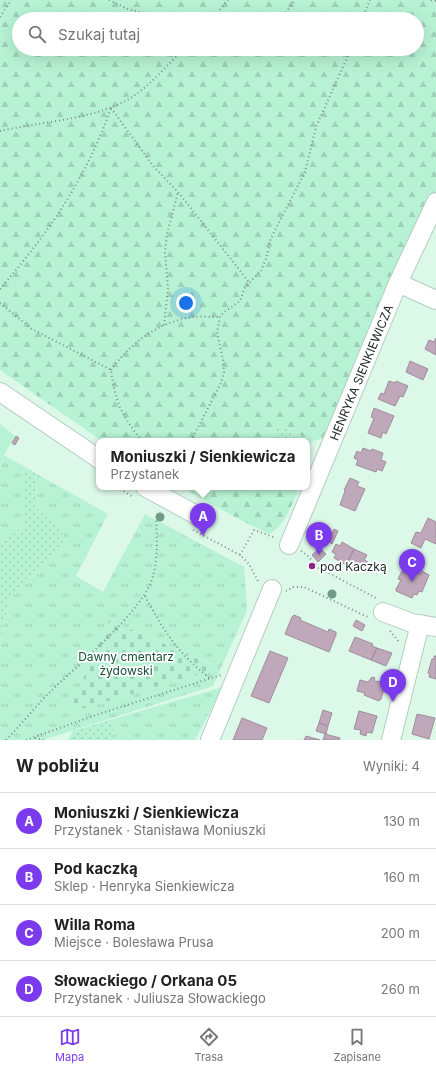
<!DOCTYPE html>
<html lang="pl">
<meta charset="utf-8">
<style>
body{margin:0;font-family:Inter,sans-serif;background:#f2f2f2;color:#222}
.you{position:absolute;left:186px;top:303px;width:14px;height:14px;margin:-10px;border:3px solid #fff;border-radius:50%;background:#1a73e8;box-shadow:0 0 0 6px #1a73e833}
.badge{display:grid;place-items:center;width:26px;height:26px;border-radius:50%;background:#7c3aed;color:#fff;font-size:13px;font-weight:700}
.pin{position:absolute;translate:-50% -33px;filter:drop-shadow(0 1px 2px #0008)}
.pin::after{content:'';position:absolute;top:21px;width:14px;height:12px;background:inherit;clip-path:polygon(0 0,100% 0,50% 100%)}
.popup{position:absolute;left:96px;top:438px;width:214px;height:52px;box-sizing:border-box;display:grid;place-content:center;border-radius:8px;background:#fff;filter:drop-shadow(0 1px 3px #0005);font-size:13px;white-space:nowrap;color:#767676}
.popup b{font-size:15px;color:#222}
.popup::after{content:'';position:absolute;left:50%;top:100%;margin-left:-8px;border:8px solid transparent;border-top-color:#fff}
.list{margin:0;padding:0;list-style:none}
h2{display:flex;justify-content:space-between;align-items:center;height:52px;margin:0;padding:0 16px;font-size:17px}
h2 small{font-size:13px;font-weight:400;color:#767676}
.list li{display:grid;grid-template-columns:26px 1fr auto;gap:12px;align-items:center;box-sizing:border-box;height:56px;padding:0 16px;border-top:1px solid #e0e0e0}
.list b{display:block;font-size:15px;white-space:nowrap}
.list p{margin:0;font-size:13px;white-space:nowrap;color:#767676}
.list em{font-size:13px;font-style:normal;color:#767676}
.icon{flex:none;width:22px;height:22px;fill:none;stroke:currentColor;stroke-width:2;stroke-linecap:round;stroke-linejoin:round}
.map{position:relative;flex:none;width:436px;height:740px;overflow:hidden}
.search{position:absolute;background:#fff;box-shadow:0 4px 16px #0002;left:12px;right:12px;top:12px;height:44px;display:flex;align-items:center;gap:10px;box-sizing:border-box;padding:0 14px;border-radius:22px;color:#767676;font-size:15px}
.sheet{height:276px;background:#fff}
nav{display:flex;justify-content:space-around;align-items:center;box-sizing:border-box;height:56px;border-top:1px solid #e0e0e0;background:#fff;font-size:11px;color:#767676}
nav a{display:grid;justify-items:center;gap:2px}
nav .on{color:#7c3aed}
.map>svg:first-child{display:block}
.grass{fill:url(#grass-dots)}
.forest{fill:url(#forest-firs);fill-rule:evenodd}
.cemetery{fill:url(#cemetery-stones)}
.park{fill:url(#park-tufts);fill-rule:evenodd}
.pitch{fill:#b7f2d4}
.building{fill:#bea8ba;stroke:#a18c9d}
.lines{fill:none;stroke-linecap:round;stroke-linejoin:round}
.minor-casing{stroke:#b3cec0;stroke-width:20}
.path{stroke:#7c8f85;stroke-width:2;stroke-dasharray:1 3;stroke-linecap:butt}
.minor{stroke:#fff;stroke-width:18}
.tree{fill:#6f9a87}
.poi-dot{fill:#8f2284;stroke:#fff;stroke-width:1.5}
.labels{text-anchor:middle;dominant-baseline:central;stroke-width:3.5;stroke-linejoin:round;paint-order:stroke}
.street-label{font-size:12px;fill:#222c27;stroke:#fff}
.poi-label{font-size:12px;fill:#222c27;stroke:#fff;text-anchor:start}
.park-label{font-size:12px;fill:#164e37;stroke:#fff}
</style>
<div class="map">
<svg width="436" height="740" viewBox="0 0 436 740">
<defs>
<pattern id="grass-dots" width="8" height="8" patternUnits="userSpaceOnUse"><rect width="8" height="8" fill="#b7f2d4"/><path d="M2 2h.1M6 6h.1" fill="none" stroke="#9dd0b6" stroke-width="1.8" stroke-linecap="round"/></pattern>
<pattern id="forest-firs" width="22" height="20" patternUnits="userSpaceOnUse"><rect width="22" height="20" fill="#b7f2d4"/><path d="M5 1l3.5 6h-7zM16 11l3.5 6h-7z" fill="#9dd0b6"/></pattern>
<pattern id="cemetery-stones" width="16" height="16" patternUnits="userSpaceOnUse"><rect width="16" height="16" fill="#b7f2d4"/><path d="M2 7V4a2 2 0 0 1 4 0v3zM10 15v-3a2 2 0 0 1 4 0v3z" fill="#9dd0b6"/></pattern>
<pattern id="park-tufts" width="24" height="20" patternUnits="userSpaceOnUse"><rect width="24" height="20" fill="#b7f2d4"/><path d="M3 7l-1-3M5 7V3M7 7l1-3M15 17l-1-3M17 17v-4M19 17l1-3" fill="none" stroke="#9dd0b6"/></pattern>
</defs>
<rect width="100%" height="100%" fill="#dcf8e9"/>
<path class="grass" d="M278,425L312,441L307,454V441H272Z
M25,467L35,473L38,510L47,517L57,521L65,540L9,599L0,647V545L25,524Z
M106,721L113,725L115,733L107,740H68L73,731Z"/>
<path class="forest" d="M0,0H436V190L322,439L312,441L278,425L272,441H102L0,370ZM19,19H417V49H19Z
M181,487H300C292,503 286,526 269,534L237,518Z"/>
<path class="cemetery" d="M109,620L221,668L68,713Z"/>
<path class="park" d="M4,455L25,467V524L0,545V467Z
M35,473L108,514L76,576L103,592L145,514L244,567L247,610L213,686L43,740H0V647L9,599L65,540L57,521L47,517L38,510ZM109,620L220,667L221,668L68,713Z
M223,687L195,740H107L115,733L113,725L106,721Z"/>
<path class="pitch" d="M0,424L15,436L4,455L0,466Z"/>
<path class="building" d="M436,338V355L425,349L429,340L434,342Z
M410,361L428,369L423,380L406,372Z
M389,381L395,383L396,381L408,386L403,397L400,396L395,406L378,399L381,393L384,394Z
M374,408L394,416L386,434L383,432L381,438L368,433L374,418L371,417Z
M16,436L19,438L15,445L12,443Z
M363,448L371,451L372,449L383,453L381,460L386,462L382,471L377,469L376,472L356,465L358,460L354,458L357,451L361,453Z
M350,478L359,482L357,486L365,489L355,511L340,505L345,491L344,490Z
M428,518L436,522V544L425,539L421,548L411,543L416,532L421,533Z
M334,529L338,531L332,544L328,541Z
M342,542L354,549L346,565L334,558L336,554L332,552L336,544L340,546Z
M320,548L326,554L318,562L312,555Z
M354,549L367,555L364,560L368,562L365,568L361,566L359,570L346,565Z
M407,567L421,574L422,571L429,575L422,592L419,591L417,595L414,594L412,598L396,591V589L401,580L398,579L402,571L404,572Z
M294,615L301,618L300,620L328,632L329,629L336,632V635L329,652L285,634L292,617Z
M356,620L365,625L362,631L353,626Z
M355,637L373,644L372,646L377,648L371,660L349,651Z
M377,648L392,653L386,666L371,660Z
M270,651L288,658L269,703L251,696Z
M434,656H436V679L429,677L430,674L428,673L432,659H434Z
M372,677L375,678L374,681L384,682L385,685L381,699L379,701L364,695L365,693L357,691L360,680L368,682Z
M323,710L332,713L328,726L319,723Z
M359,711L377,716L372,733L367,732L366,736L360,734L361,730L354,729Z
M417,714L435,718L429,739L412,734Z
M242,718L267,728L262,740H233Z
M319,723L328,726L326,734L316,731Z
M325,734L340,738L339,740H323Z
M306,736L320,740H304Z"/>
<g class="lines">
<defs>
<g id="minor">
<path d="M398,283L436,300"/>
<path d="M0,392L99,459"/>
<path d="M145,487L198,516"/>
<path id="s1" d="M289,545L398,283L436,202"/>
<path d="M383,612L412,623L436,627"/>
<path d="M210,740L272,589"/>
<path d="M391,740L420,624"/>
</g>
</defs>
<use href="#minor" class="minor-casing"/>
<path class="path" d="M109,0L128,9L156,16L162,19
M431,0L436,1
M0,17L11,0
M212,19L228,0
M281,19L295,0
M362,19L370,0
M111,108L154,167L178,192L249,282
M0,131C39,122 99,119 132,97C152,84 167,65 184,49
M0,289C49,232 86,179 111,108
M0,303L32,329L111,370C115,402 122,416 142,441
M164,325L168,289L165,252L167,234L178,192
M111,370C130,343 161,320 195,317C203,316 212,317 220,317
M191,441L221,383L224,372L223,360L217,332L220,317L223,313L240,301L245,287L261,271L266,259L271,238L305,172L316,127L351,49
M117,487L133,497
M193,530L240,555L249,564L259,583
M301,551L307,555L319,568L378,599
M240,555L254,530L276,538
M286,591L293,587H304L370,618
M145,596C163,630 179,655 210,678
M390,631L400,643
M35,738L44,740
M6,740C21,725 34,708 49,693C76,666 145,610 153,576C158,558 157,537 156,519
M26,740L99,714L221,675"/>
<use href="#minor" class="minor"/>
</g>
<g class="tree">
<circle cx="160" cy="517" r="4.5"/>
<circle cx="332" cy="594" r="4.5"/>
</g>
<circle class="poi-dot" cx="312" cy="566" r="4"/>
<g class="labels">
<g class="street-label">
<text stroke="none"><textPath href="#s1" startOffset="187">HENRYKA SIENKIEWICZA</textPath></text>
</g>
<g class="poi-label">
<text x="320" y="566">pod Kaczką</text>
</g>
<g class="park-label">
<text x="126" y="656">Dawny cmentarz<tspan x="126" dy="14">żydowski</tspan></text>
</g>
</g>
</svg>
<div class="you"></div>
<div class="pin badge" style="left:203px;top:536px">A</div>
<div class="popup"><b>Moniuszki / Sienkiewicza</b>Przystanek</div>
<div class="pin badge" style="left:319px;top:555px">B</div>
<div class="pin badge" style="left:412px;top:582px">C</div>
<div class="pin badge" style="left:393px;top:702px">D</div>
<div class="search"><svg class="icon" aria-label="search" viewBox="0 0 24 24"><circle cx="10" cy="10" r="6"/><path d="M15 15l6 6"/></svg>Szukaj tutaj</div>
</div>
<section class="sheet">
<h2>W pobliżu<small>Wyniki: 4</small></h2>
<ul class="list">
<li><span class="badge">A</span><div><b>Moniuszki / Sienkiewicza</b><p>Przystanek · Stanisława Moniuszki</p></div><em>130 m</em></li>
<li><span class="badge">B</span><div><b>Pod kaczką</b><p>Sklep · Henryka Sienkiewicza</p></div><em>160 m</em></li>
<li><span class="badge">C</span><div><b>Willa Roma</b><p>Miejsce · Bolesława Prusa</p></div><em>200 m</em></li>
<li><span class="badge">D</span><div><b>Słowackiego / Orkana 05</b><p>Przystanek · Juliusza Słowackiego</p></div><em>260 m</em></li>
</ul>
</section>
<nav>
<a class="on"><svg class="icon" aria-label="map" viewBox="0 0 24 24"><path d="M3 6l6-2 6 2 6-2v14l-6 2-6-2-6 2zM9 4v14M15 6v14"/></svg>Mapa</a>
<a><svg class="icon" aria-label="directions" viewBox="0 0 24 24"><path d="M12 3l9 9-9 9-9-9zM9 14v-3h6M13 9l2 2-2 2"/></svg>Trasa</a>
<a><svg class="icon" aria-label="saved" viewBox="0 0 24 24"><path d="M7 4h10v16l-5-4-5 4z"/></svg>Zapisane</a>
</nav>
